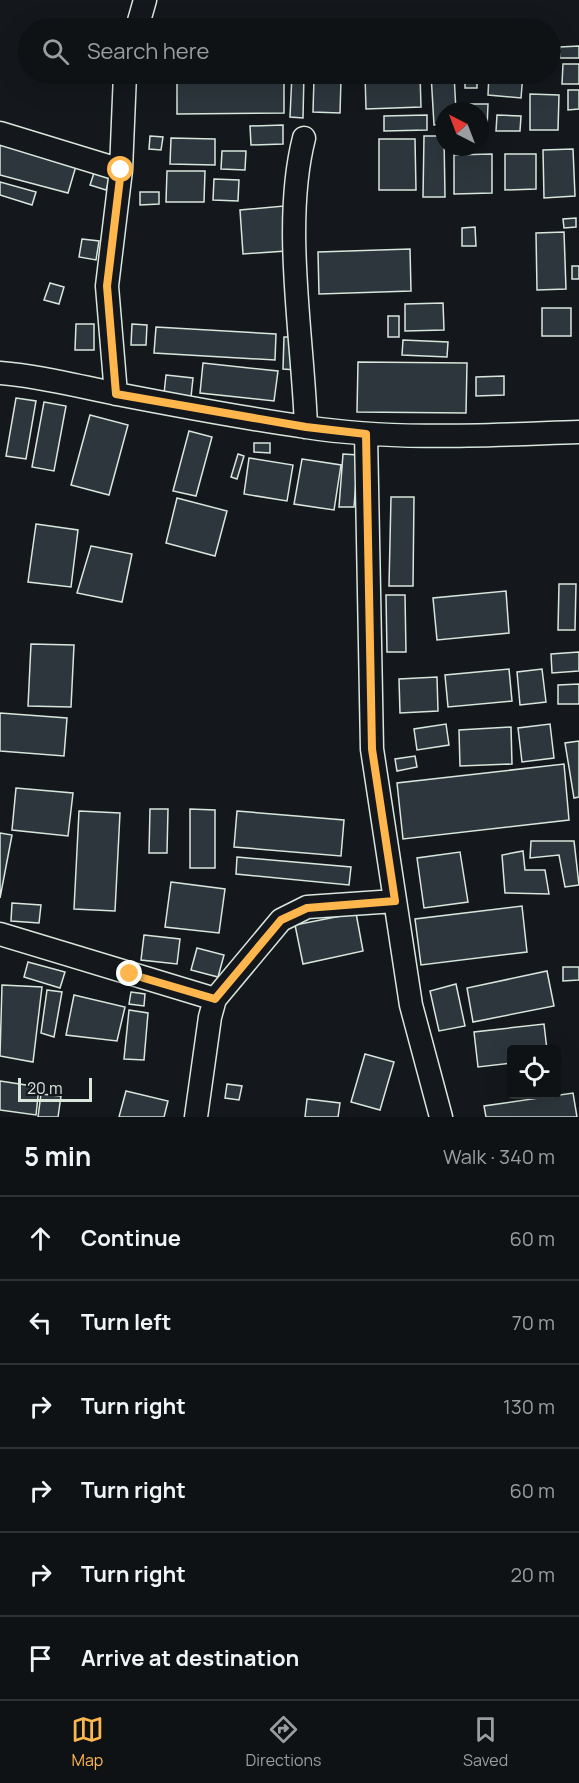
<!DOCTYPE html>
<meta charset="utf-8">
<style>
body{margin:0;font-family:Manrope,sans-serif;background:#181b1e;color:#f1f3f6}
.controls{position:absolute;right:18px;bottom:18px;display:grid;overflow:hidden;border-radius:6px;box-shadow:0 6px 24px #0002}
.controls button{width:54px;height:54px;display:grid;place-items:center;padding:0;border:0;border-bottom:2px solid #2f3234;background:#0f1215;color:#f1f3f6;font:30px sans-serif}
.compass{position:absolute;left:435px;top:102px;width:54px;height:54px;border-radius:50%;background:#0f1215;box-shadow:0 6px 24px #0002;rotate:318deg}
.scale{position:absolute;left:18px;bottom:15px;width:74px;box-sizing:border-box;padding-left:6px;border:3px solid #d8e6dc;border-top:0;font-size:16px;line-height:21px;white-space:nowrap;color:#d8e6dc;-webkit-text-stroke:4px #14181c;paint-order:stroke}
.stop{position:absolute;width:18px;height:18px;margin:-14px;border:4px solid #ffb74d;border-radius:50%;background:#fff}
.stop.end{background:#ffb74d;border-color:#fff;box-shadow:0 2px 6px #0008}
.list{margin:0;padding:0;list-style:none}
h2{display:flex;justify-content:space-between;align-items:center;height:78px;margin:0;padding:0 24px;font-size:26px}
h2 small{font-size:20px;font-weight:400;color:#9b9ea0}
.list li{display:grid;grid-template-columns:39px 1fr auto;gap:18px;align-items:center;box-sizing:border-box;height:84px;padding:0 24px;border-top:2px solid #2f3234}
.list b{display:block;font-size:22px;white-space:nowrap}
.list em{font-size:20px;font-style:normal;color:#9b9ea0}
.icon{flex:none;width:33px;height:33px;fill:none;stroke:currentColor;stroke-width:2;stroke-linecap:round;stroke-linejoin:round}
.map{position:relative;flex:none;width:579px;height:1117px;overflow:hidden}
.search{position:absolute;background:#0f1215;box-shadow:0 6px 24px #0002;left:18px;right:18px;top:18px;height:66px;display:flex;align-items:center;gap:15px;box-sizing:border-box;padding:0 21px;border-radius:33px;color:#9b9ea0;font-size:22px}
.sheet{height:582px;background:#0f1215}
nav{display:flex;justify-content:space-around;align-items:center;box-sizing:border-box;height:84px;border-top:2px solid #2f3234;background:#0f1215;font-size:16px;color:#9b9ea0}
nav a{display:grid;justify-items:center;gap:3px}
nav .on{color:#ffb74d}
.map>svg:first-child{display:block}
.building{fill:#2c363c;stroke:#d8e6dc;stroke-width:1.5}
.lines{fill:none;stroke-linecap:round;stroke-linejoin:round}
.street-casing{stroke:#d8e6dc;stroke-width:25}
.street{stroke:#14181c;stroke-width:22}
.route{stroke:#ffb74d;stroke-width:8}
</style>
<div class="map">
<svg width="579" height="1117" viewBox="0 0 579 1117">
<rect width="100%" height="100%" fill="#14181c"/>
<path class="building" d="M579,46V58H560V47Z
M563,64H579V84H562Z
M177,74H284V113L177,114Z
M292,74H304L303,118L290,117Z
M365,74H420L421,107L366,109Z
M431,74H454L456,111H444V124L434,125Z
M465,74H477V88H465Z
M489,74H523L521,98L488,95Z
M314,78L341,79L340,113L313,112Z
M568,90H579V109L568,110Z
M530,94L559,95L558,130H530Z
M466,104H488L487,129H480V111H466Z
M427,115V130L384,131V116Z
M497,115L521,116L520,131H496Z
M283,125V144L251,145L250,126Z
M150,136L163,137L161,150L149,149Z
M424,136H444L445,197H423Z
M171,138L215,139V165L170,164Z
M379,139H415L416,190H379Z
M0,145L76,166L68,193L0,175Z
M573,149L575,196L544,198L543,150Z
M222,151H246L245,170L221,169Z
M492,154V193L454,194V155Z
M505,154H536V189L505,190Z
M167,171H205L204,202H166Z
M94,173L110,178L106,190L90,185Z
M214,179L239,180L238,201L213,200Z
M0,182L36,192L32,205L0,195Z
M140,192H159V204L140,205Z
M284,206L286,251L243,254L240,210Z
M576,218V227L564,228L563,219Z
M475,227L476,246H462V228Z
M564,232L566,289L537,290L536,233Z
M82,239L99,241L96,260L79,257Z
M410,249L411,291L319,294L318,252Z
M572,266H579V279H572Z
M50,283L64,287L59,304L44,300Z
M443,303L444,330L405,331V304Z
M542,308H571V336H542Z
M388,316H399V337H388Z
M76,324H94V350H75Z
M132,324L147,325L146,345H131Z
M156,327L276,334L275,360L154,353Z
M284,337H297L296,370L283,369Z
M403,340L448,342L447,357L402,355Z
M358,362L467,363L466,413L357,412Z
M203,363L278,371L274,401L200,393Z
M166,375L193,378L191,397L164,394Z
M504,376V395L476,396V377Z
M16,398L36,401L26,459L6,456Z
M44,402L66,406L54,471L32,467Z
M90,415L128,425L109,495L71,485Z
M189,431L212,437L196,496L173,491Z
M254,443H270V453L254,452Z
M238,454L244,456L237,479L231,477Z
M343,454L358,455L354,507H339Z
M249,458L293,465L287,501L244,494Z
M302,459L341,465L334,510L294,504Z
M391,497H414L413,586H389Z
M177,498L227,511L215,556L166,543Z
M36,524L78,530L71,587L28,582Z
M91,546L132,554L122,602L77,593Z
M559,584H576L575,630H558Z
M506,591L509,633L437,640L433,598Z
M386,595H405L406,652H387Z
M31,644L74,645L71,707L28,706Z
M579,652V671L552,673L551,654Z
M509,669L512,701L448,707L445,675Z
M542,669L546,702L520,705L517,672Z
M437,677L438,711L400,713L399,679Z
M579,684V704H558V685Z
M0,713L67,718L64,756L0,751Z
M446,724L449,745L417,750L414,729Z
M550,724L554,758L522,762L518,728Z
M511,727L512,764L460,766L459,730Z
M579,741V797L574,798L565,743Z
M415,756L417,767L397,771L395,759Z
M564,764L569,820L403,839L397,783Z
M16,788L73,793L68,836L12,830Z
M150,809H168L167,853H149Z
M190,809L215,810V868H190Z
M79,811L120,813L115,911L74,909Z
M237,811L344,820L341,856L234,847Z
M0,833L12,835L0,898Z
M531,841H574L579,885L565,887L559,855L530,858Z
M523,851L525,870H545L549,894L505,893L502,855Z
M460,852L468,902L424,908L417,858Z
M237,857L351,867L349,885L236,874Z
M171,882L225,889L219,933L165,927Z
M12,903L41,905L39,923L11,921Z
M522,906L527,952L421,965L415,919Z
M356,913L363,951L303,964L295,925Z
M144,935L180,939L177,964L141,960Z
M197,948L224,955L218,977L191,970Z
M28,962L65,972L60,988L24,977Z
M563,967H579V980L563,981Z
M547,971L554,1006L473,1022L467,988Z
M456,984L465,1026L439,1031L430,991Z
M2,985L42,987L33,1062L0,1056Z
M47,990L62,992L54,1037L41,1033Z
M131,992L145,994L144,1006L129,1004Z
M74,995L125,1007L117,1041L66,1035Z
M129,1010L148,1013L144,1060L124,1059Z
M544,1024L547,1050H512V1063L478,1067L474,1032Z
M365,1054L394,1062L380,1110L351,1102Z
M0,1081L39,1087L36,1115L0,1110Z
M227,1084L242,1086L239,1100L225,1098Z
M126,1091L168,1101L164,1117H119Z
M573,1093L577,1117H486L484,1106Z
M41,1094L61,1096L58,1117H38Z
M307,1099L340,1103L338,1117H305Z"/>
<g class="lines">
<defs>
<path id="street" d="M137,28L145,0
M0,133L121,170
M304,138C282,224 303,338 306,427
M0,373C40,376 77,386 117,394C179,406 243,418 306,427C397,441 488,435 579,432
M116,394L107,286L121,170L125,74
M366,434L372,749L411,1005L441,1117
M0,934L215,999
M196,1117L210,1017L215,999L281,920L307,907L395,901"/>
</defs>
<use href="#street" class="street-casing"/>
<use href="#street" class="street"/>
</g>
<g class="lines">
<path class="route" d="M121,170L107,286L116,394L306,427L366,434L372,749L395,901L307,908L281,920L215,999L130,974"/>
</g>
</svg>
<div class="controls">
<button><svg class="icon" aria-label="locate" viewBox="0 0 24 24"><circle cx="12" cy="12" r="6"/><path d="M12 2v4M12 18v4M2 12h4M18 12h4"/></svg></button>
</div>
<svg class="compass" viewBox="-18 -18 36 36"><path d="M0-13l5 13h-10z" fill="#e53935"/><path d="M0 13l5-13h-10z" fill="#9b9ea0"/></svg>
<div class="scale">20 m</div>
<div class="stop" style="left:121px;top:170px"></div>
<div class="stop end" style="left:130px;top:974px"></div>
<div class="search"><svg class="icon" aria-label="search" viewBox="0 0 24 24"><circle cx="10" cy="10" r="6"/><path d="M15 15l6 6"/></svg>Search here</div>
</div>
<section class="sheet">
<h2>5 min<small>Walk · 340 m</small></h2>
<ul class="list">
<li><svg class="icon" aria-label="ahead" viewBox="0 0 24 24"><path d="M12 20V5M6 11l6-6 6 6"/></svg><div><b>Continue</b></div><em>60 m</em></li>
<li><svg class="icon" aria-label="left" viewBox="0 0 24 24"><path d="M17 20v-9H6M10 6l-5 5 5 5"/></svg><div><b>Turn left</b></div><em>70 m</em></li>
<li><svg class="icon" aria-label="right" viewBox="0 0 24 24"><path d="M7 20v-9h11M14 6l5 5-5 5"/></svg><div><b>Turn right</b></div><em>130 m</em></li>
<li><svg class="icon" aria-label="right" viewBox="0 0 24 24"><path d="M7 20v-9h11M14 6l5 5-5 5"/></svg><div><b>Turn right</b></div><em>60 m</em></li>
<li><svg class="icon" aria-label="right" viewBox="0 0 24 24"><path d="M7 20v-9h11M14 6l5 5-5 5"/></svg><div><b>Turn right</b></div><em>20 m</em></li>
<li><svg class="icon" aria-label="arrive" viewBox="0 0 24 24"><path d="M6 21V4h12l-3 4 3 4H6"/></svg><div><b>Arrive at destination</b></div></li>
</ul>
</section>
<nav>
<a class="on"><svg class="icon" aria-label="map" viewBox="0 0 24 24"><path d="M3 6l6-2 6 2 6-2v14l-6 2-6-2-6 2zM9 4v14M15 6v14"/></svg>Map</a>
<a><svg class="icon" aria-label="directions" viewBox="0 0 24 24"><path d="M12 3l9 9-9 9-9-9zM9 14v-3h6M13 9l2 2-2 2"/></svg>Directions</a>
<a><svg class="icon" aria-label="saved" viewBox="0 0 24 24"><path d="M7 4h10v16l-5-4-5 4z"/></svg>Saved</a>
</nav>
